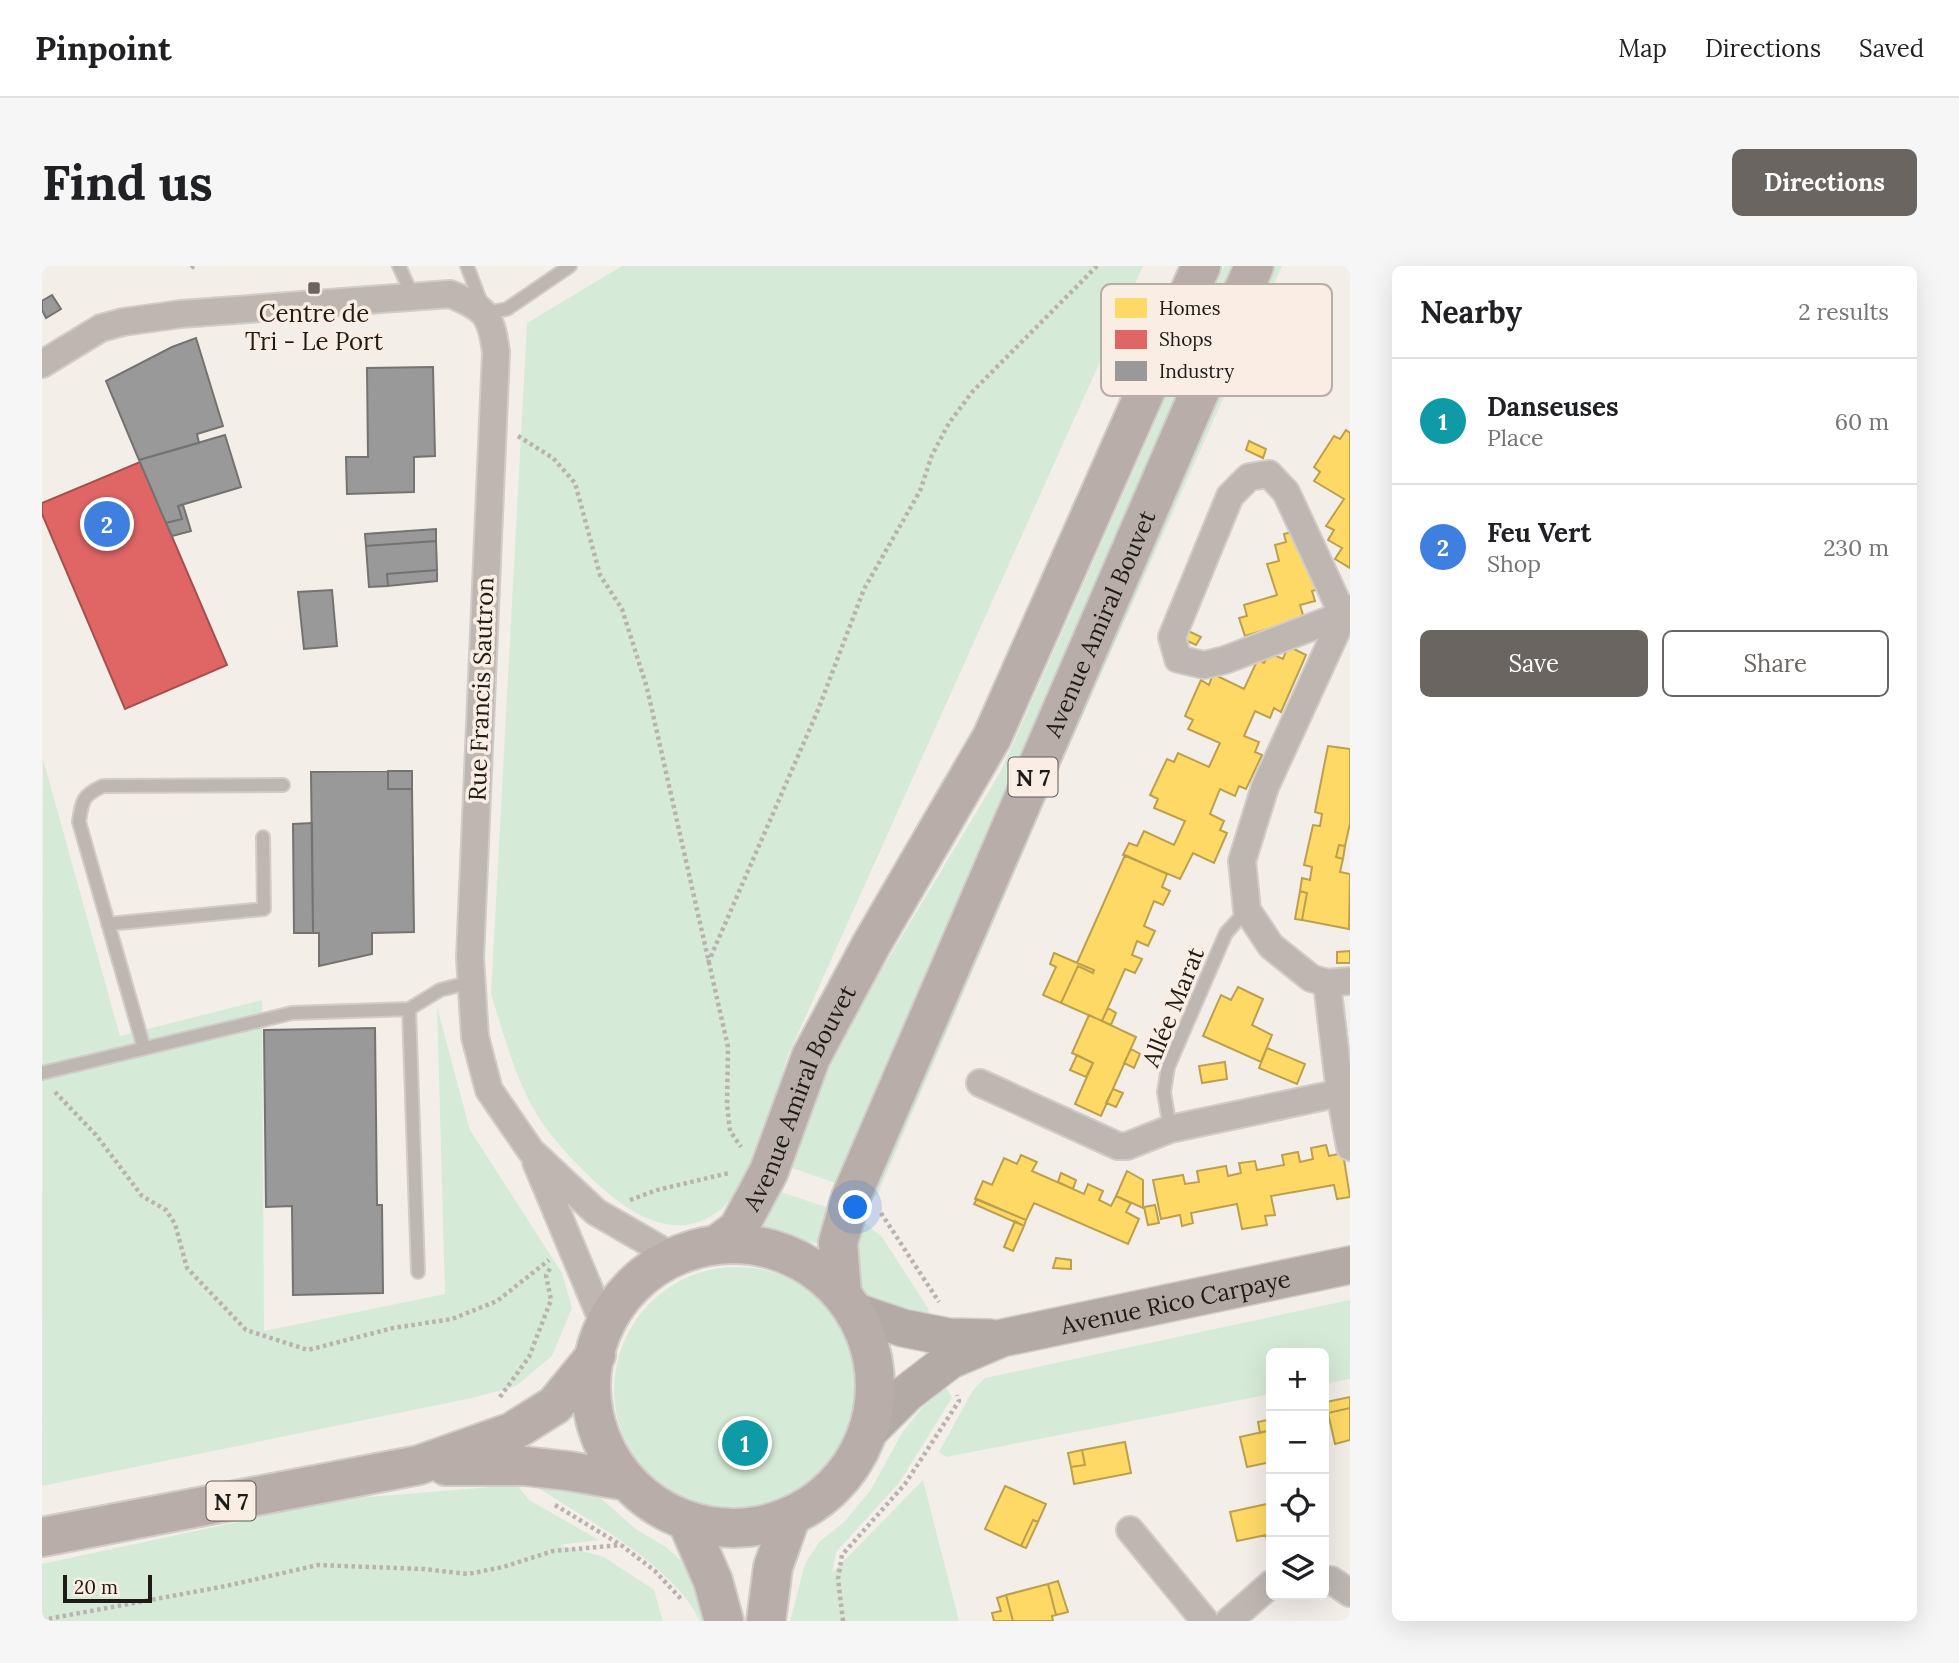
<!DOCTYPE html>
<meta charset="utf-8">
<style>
body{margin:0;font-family:Lora,serif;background:#f6f6f6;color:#202124}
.controls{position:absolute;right:21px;bottom:21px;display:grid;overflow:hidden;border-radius:10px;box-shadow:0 7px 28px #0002}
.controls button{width:63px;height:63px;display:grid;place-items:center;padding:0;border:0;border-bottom:2px solid #e0e0e0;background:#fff;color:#202124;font:35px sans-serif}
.scale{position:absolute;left:21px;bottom:18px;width:89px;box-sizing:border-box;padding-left:7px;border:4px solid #1f1b17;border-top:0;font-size:19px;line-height:24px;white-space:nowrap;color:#1f1b17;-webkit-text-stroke:5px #f9ede4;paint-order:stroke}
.you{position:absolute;left:814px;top:942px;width:24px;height:24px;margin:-18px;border:5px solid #fff;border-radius:50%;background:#1a73e8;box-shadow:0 0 0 10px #1a73e833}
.badge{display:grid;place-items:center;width:46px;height:46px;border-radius:50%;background:#6a6560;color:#fff;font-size:23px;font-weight:700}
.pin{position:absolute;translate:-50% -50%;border:4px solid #fff;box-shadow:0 2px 7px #0006}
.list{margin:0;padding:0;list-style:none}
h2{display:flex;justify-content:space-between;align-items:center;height:91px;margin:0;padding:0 28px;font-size:30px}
h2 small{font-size:23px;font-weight:400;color:#757577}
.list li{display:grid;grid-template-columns:46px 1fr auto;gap:21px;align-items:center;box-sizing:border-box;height:126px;padding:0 28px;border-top:2px solid #e0e0e0}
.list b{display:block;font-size:26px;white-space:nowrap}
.list p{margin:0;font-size:23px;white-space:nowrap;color:#757577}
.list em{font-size:23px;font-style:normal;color:#757577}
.actions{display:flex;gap:14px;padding:21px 28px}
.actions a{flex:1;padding:16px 0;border:2px solid #6a6560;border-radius:10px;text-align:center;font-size:24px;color:#6a6560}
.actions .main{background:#6a6560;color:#fff}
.icon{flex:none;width:38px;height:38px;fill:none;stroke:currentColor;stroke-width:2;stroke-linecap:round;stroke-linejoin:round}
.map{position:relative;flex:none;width:1308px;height:1355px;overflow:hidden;border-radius:10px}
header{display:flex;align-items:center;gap:42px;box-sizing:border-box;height:98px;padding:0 35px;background:#fff;border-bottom:2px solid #e0e0e0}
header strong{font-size:33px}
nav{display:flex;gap:38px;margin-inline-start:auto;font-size:24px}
.intro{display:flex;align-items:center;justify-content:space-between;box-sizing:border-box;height:168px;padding:0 42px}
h1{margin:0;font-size:49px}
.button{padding:18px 32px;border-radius:10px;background:#6a6560;color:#fff;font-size:24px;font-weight:700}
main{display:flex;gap:42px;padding:0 42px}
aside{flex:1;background:#fff;border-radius:10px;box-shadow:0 7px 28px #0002}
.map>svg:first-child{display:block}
.green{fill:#d6ebd7}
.homes{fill:#ffd966;stroke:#bca04e;stroke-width:2}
.shops{fill:#e06666;stroke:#a6504e;stroke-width:2}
.industry{fill:#999;stroke:#747372;stroke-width:2}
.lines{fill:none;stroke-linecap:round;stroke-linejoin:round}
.service-casing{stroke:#d1ccc8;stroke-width:16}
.minor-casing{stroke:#d1ccc8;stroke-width:30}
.secondary-casing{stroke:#d1ccc8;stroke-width:40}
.primary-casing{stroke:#d1ccc8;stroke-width:42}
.path{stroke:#b9b2ae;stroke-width:4.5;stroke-dasharray:3.5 3.5;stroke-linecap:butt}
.service{stroke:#beb6b1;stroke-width:12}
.minor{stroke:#beb6b1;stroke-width:26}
.secondary{stroke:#b4aaa5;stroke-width:37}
.primary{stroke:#b8ada8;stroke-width:38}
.poi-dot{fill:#6a6560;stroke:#f9ede4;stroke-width:2.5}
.labels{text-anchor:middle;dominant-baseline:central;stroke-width:7;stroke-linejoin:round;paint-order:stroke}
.shield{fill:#f9ede4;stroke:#605a54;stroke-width:2}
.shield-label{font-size:23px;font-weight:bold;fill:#1f1b17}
.poi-label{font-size:24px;fill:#1f1b17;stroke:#f9ede4}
.street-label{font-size:24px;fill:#1f1b17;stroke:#f9ede4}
.key{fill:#f9ede4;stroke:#b8aea6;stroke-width:2}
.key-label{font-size:19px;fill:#1f1b17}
</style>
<header>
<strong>Pinpoint</strong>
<nav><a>Map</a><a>Directions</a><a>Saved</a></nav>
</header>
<div class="intro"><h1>Find us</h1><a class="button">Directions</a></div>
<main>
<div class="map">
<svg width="1308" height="1355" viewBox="0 0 1308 1355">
<rect width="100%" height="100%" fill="#f4eee9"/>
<path class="green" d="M580,0H1101L745,792C733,829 714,909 688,935C636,989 578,942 538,901C522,885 506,867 494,847C472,811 462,768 449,728L485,57Z
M1182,0H1197L796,918L742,899L789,788L959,505Z
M1225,0H1240L1007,526L835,930L819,924Z
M1,493L78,770L220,734L222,1065L403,1028L395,741L428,864L520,1007L530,1042L510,1090L474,1120L430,1132L0,1220Z
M733,924L787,942L775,978L721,960Z
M814,950L840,971L886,1042L889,1059L830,1036L819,1020L811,1002Z
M572 1124a123 123 0 1 1 246 0a123 123 0 1 1-246 0Z
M1308,1034V1113L1282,1118V1087H1229V1128L904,1191L897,1186L931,1124L943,1112Z
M904,1121L910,1132L857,1217L794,1286L790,1307L881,1214L917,1355H748L763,1298L777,1276L802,1256L828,1225L860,1167L881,1140Z
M475,1219L487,1234L557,1274L517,1279L562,1291L612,1324L621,1355H0V1298L302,1233Z
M492,1219L546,1221L594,1263L624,1281L642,1297L655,1315L666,1355H658C632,1299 543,1253 492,1219Z"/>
<path class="homes" d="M1304,164L1308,167V302L1293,293L1300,282L1286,274L1292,264L1284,260L1302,233L1272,215L1278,206L1272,201L1292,170L1298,173Z
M1207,175L1224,183L1221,192L1204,184Z
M1258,264L1277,323L1270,325L1273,335L1258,339L1262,352L1203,370L1197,352L1205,350L1202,339L1235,329L1225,298L1237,295L1233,279L1244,276L1242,268Z
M1142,363L1159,371L1154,379L1137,371Z
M1246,380L1264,389L1239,446L1232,442L1228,452L1213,445L1202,470L1217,476L1213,486L1220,489L1204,523L1197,520L1193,530L1178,523L1168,548L1182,555L1178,564L1185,567L1172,597L1151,587L1138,613L1081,589L1087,577L1095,580L1102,565L1132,579L1143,555L1112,542L1116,533L1108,529L1125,493L1132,496L1136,487L1167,501L1178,477L1146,463L1151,454L1143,450L1159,414L1167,419L1171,408L1202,423L1216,393L1222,397L1227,387L1241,393Z
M1286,480L1308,483V557L1303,580L1297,579L1294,591L1301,593L1298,606L1308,608L1307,663L1260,654L1265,627L1258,625L1260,612L1268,614L1270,601L1262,599L1271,559L1278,560L1280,548L1273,546Z
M1297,579L1303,580L1301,593L1294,591Z
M1083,589L1125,608L1120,621L1128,625L1121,639L1112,635L1102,660L1113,665L1106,680L1095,675L1090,689L1100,693L1093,707L1083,703L1060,755L1019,737L1036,700L1051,707L1052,704L1035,697Z
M1258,625L1265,627L1260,654L1253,653Z
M1308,685V697H1295V686Z
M1012,687L1052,704L1051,707L1036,700L1019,737L1001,729L1014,701L1008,698Z
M1196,721L1221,733L1210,759L1230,769L1219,796L1161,770L1179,729L1189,734Z
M1066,742L1074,747L1069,759L1060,755Z
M1047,749L1094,771L1059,850L1033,838L1051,797L1030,787Z
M1225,782L1263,798L1255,818L1217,802Z
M1089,783L1098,788L1092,802L1082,797Z
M1035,789L1051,797L1044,811L1028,804Z
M1183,796L1185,813L1160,817L1157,800Z
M1071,823L1081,827L1074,841L1064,837Z
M1284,879L1287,890L1301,887L1308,931L1295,933L1292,919L1229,930L1233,949L1223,950L1225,959L1200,963L1195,938L1149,947L1151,957L1140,960L1138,949L1119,953L1111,914L1141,909L1143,918L1157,916L1155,905L1184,900L1186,910L1199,907L1197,897L1213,895L1215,904L1242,899L1240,889L1256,886L1258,896L1271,893L1269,882Z
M979,889L995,896L990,905L1042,928L1046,918L1061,925L1057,934L1069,940L1074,930L1089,937L1084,946L1097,953L1086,978L992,937L984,954L933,933L941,915L950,919L962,892L975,898Z
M1085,905L1101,914V942L1074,930Z
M1019,907L1034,914L1031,923L1016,916Z
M935,933L984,954L982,960L932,938Z
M1113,939L1117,957L1106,959L1102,941Z
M973,955L982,960L971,985L962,981Z
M1014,992L1029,994V1003L1011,1002Z
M1308,1131V1142L1286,1147L1284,1136Z
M1308,1142V1174L1293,1178L1286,1147Z
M1229,1153V1164L1218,1167L1216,1156Z
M1229,1164V1196L1205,1201L1198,1171Z
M1083,1176L1089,1207L1032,1218L1029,1201L1043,1199L1040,1184Z
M1040,1184L1043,1199L1029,1201L1026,1187Z
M963,1220L1004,1238L996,1256L991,1254L979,1280L943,1263Z
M1229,1237V1268L1195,1275L1188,1246Z
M991,1254L996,1256L984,1282L979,1280Z
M1229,1268V1280L1226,1281L1224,1269Z
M1016,1315L1026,1346L1014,1349L1006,1318Z
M1006,1318L1014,1349L1010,1350L1011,1355H971L964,1329Z
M964,1329L971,1355H952L950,1347L959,1345L955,1332Z"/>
<path class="shops" d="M98,196L185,399L83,443L0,248V237Z"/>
<path class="industry" d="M10,29L19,43L4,52L0,44V35Z
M154,72L181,160L155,168L157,177L97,194L64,115L130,81Z
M391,101L393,190L372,191V226L305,228L304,191H326L325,102Z
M183,169L199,221L136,240L140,253L124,257L97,194Z
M141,239L149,265L130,270L124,257L140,253L136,240Z
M394,263V275L324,280L323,268Z
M394,275L395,304L345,308L346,320L327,321L324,280Z
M395,304V315L346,320L345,308Z
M290,324L295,380L262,383L256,326Z
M346,505V523H370L372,666L330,667V688L277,700V667H271L269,506Z
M346,505H370V523H346Z
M270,557L271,667H252L251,558Z
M333,762L335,939H340L341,1027L251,1029L250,940L224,941L222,764Z"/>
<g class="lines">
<defs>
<path id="service" d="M357,0L371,31
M425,0L443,47L465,43L528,0
M66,658L222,643L221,571
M367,743L376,1006
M102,782L37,556C40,534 41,529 61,520L241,519
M0,807L250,747L367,743L398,724L429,716
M1128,863L1122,826L1126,801L1184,667L1205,644"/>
<path id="minor" d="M0,98L59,62L81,56L139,48L408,28C443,42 449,48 454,86L428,692L433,771L447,824L489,885L554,946L632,991
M1227,208L1244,226L1301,349L1183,394L1162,399L1136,393L1130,371L1188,230L1207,211Z
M1305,342L1223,521L1200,595L1205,644L1229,680L1269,712L1285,717L1308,715
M1285,717L1298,827L1308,881
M938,817L1076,880H1085L1128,863L1298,827
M494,896L563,1061
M1088,1264L1163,1355
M1282,1314H1289L1308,1327
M1187,1355L1229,1318"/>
<g id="secondary">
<path d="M814,1046L861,1062L906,1071L948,1072"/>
<path id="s1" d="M826,1166L865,1127L908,1094L960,1072L1308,999"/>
</g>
<g id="primary">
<path id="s2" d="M676,978L696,963L716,926L727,905L769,791L829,679L950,471L1159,0"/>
<circle cx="691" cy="1120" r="142"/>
<path id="s3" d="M800,1028L796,977L809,931L1212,0"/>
<path d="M404,1200H482L527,1205L584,1215"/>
<path d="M645,1255L671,1315L682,1355"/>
<path d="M0,1271L377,1199L470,1166L513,1139L554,1089"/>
<path d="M724,1355L731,1301L749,1250"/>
</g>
</defs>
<use href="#service" class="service-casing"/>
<use href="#minor" class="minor-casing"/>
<use href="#secondary" class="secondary-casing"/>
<use href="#primary" class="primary-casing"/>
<path class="path" d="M149,2L152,0
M476,170L511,192L533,217L558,309L580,343L605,422L686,781L685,838L688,865L699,881
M666,697L776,444L822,323L878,225L890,189L907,157L931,125L1055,0
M13,826L54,869L100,930L124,944L133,958L145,1002L204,1064L266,1084L351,1062L410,1053L455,1035L507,994
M588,934L615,924L687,907
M839,947L897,1036
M458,1131L487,1091L509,1034L504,1009L509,1001
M513,1239L579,1279L613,1305L640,1334
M0,1354L184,1320L276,1299L381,1303L426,1308L461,1301L511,1285L579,1279
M801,1355L796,1313L800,1289L863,1218L917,1135L915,1129"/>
<use href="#service" class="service"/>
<use href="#minor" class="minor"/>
<use href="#secondary" class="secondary"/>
<use href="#primary" class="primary"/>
</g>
<rect class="poi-dot" x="265" y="15" width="14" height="14" rx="3.5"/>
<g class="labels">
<g class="shield">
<rect x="966.5" y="491.5" width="49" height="39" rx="5"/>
<rect x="164.5" y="1215.5" width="49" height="39" rx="5"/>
</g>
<g class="shield-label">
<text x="991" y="511">N 7</text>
<text x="189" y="1235">N 7</text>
</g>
<g class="poi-label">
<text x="272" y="47">Centre de<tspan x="272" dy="28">Tri - Le Port</tspan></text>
</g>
<g class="street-label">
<text stroke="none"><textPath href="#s3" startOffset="724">Avenue Amiral Bouvet</textPath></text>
<text transform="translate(439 423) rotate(-88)">Rue Francis Sautron</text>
<text transform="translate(1131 741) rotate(-68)">Allée Marat</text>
<text stroke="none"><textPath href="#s2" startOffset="170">Avenue Amiral Bouvet</textPath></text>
<text stroke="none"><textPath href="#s1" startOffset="343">Avenue Rico Carpaye</textPath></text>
</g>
</g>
<rect x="1059" y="18" width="231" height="112" rx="10" class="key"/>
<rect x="1073" y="32" width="32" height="20" fill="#ffd966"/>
<rect x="1073" y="64" width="32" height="19" fill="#e06666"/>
<rect x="1073" y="95" width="32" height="20" fill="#999"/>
<g class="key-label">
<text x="1117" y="49">Homes</text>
<text x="1117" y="80">Shops</text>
<text x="1117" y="112">Industry</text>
</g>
</svg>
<div class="controls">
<button>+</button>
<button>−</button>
<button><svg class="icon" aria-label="locate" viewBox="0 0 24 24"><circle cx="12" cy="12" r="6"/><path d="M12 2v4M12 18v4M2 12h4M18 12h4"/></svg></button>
<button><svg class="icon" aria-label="layers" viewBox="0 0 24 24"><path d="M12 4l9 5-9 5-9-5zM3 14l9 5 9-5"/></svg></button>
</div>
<div class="scale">20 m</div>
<div class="you"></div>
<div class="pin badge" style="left:703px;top:1177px;background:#0f9aa8">1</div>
<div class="pin badge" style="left:65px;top:258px;background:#3f7fe0">2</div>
</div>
<aside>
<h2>Nearby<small>2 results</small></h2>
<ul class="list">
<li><span class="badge" style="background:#0f9aa8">1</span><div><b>Danseuses</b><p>Place</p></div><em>60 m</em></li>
<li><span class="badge" style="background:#3f7fe0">2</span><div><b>Feu Vert</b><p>Shop</p></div><em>230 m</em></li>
</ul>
<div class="actions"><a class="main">Save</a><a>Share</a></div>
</aside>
</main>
